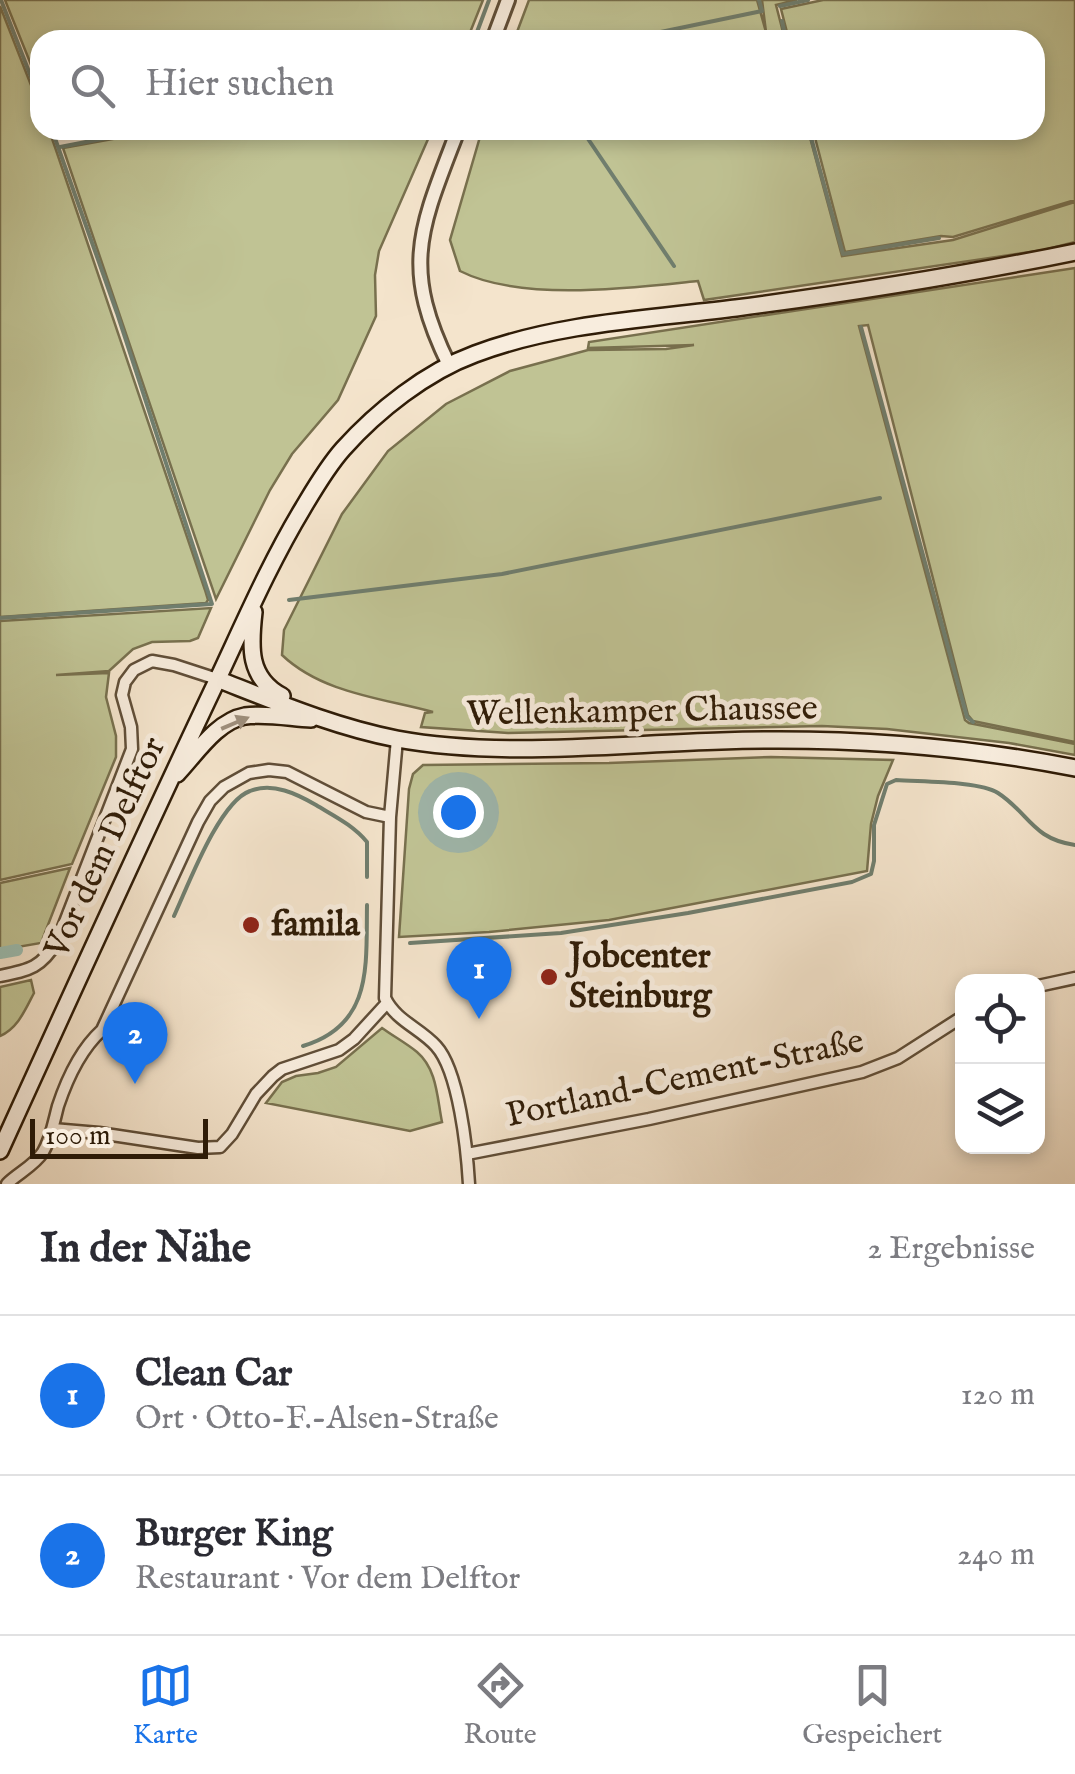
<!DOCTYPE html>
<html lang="de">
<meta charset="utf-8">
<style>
body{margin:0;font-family:"IM FELL English",serif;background:#f7f7f7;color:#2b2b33}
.controls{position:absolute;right:30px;bottom:30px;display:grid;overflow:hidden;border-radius:20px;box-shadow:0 5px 15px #0003}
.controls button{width:90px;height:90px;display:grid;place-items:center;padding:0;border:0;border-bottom:2px solid #e1e1e2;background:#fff;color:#2b2b33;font:50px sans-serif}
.scale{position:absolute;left:30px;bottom:25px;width:178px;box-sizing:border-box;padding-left:10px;border:5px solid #2f1c07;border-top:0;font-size:28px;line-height:35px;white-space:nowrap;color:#2f1c07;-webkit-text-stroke:8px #f8edde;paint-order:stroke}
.you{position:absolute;left:458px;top:812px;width:35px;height:35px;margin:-25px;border:8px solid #fff;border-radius:50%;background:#1a73e8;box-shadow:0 0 0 15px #1a73e833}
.badge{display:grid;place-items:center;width:65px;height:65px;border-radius:50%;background:#1a73e8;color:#fff;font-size:32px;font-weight:700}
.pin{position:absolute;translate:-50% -82px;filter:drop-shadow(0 2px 5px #0008)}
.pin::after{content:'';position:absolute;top:52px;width:35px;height:30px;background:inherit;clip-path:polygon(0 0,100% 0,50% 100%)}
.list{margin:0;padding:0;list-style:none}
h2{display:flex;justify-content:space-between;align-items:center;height:130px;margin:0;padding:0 40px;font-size:42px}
h2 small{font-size:32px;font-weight:400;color:#7c7c81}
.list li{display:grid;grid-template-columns:65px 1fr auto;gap:30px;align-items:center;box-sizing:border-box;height:160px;padding:0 40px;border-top:2px solid #e1e1e2}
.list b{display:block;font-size:38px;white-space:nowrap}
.list p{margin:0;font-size:32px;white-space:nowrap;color:#7c7c81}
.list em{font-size:32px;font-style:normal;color:#7c7c81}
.icon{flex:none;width:55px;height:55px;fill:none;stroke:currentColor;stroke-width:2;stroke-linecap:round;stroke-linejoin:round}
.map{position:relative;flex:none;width:1075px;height:1184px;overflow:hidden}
.search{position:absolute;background:#fff;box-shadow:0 5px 15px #0003;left:30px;right:30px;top:30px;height:110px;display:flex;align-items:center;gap:25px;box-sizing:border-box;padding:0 35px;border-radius:30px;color:#7c7c81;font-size:38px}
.sheet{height:450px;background:#fff}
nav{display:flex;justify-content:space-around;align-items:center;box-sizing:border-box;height:140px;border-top:2px solid #e1e1e2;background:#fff;font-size:28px;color:#7c7c81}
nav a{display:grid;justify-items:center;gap:5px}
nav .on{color:#1a73e8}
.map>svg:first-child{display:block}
.green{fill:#c0c394;stroke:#78704e;stroke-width:2.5}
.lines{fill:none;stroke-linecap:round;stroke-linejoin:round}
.stream{stroke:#707e6e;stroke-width:4}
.canal{stroke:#9cbfb3;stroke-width:12}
.minor-casing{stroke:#604e38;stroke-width:15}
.tertiary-casing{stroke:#604e38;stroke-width:18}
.secondary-casing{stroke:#2f1c07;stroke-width:20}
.minor{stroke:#f8edde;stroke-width:10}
.tertiary{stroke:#f8edde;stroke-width:12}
.secondary{stroke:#f8edde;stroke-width:15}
.oneway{fill:#9e8f7d}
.poi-dot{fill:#8f2418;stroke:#f8edde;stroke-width:4}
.labels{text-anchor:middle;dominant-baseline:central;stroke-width:10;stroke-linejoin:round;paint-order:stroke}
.street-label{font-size:35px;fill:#2f1c07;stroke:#f8edde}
.poi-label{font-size:35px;font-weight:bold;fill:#2f1c07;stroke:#f8edde;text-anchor:start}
</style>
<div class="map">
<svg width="1075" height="1184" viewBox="0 0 1075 1184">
<rect width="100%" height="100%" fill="#f4e4cc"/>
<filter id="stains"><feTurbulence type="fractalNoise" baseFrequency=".002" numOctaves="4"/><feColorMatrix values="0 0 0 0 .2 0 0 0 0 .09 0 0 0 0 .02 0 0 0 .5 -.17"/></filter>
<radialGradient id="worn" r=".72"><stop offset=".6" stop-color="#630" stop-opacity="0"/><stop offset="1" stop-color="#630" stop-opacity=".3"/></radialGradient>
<path class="green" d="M5,0H483L467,40H40V87Z
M529,0H757L766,32L762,0H797L776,5L785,40H514Z
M823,0H1075V200L953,237L941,236L845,252L813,130H1035V40H789L781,9Z
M0,6L40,108V130H49L56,150L205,590L208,600L206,603L0,617Z
M162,130H432L379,251L375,275L376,316L338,400L292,454L270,490L216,599L63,148Z
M482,130H808L842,256L953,240L1075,202V242L1044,250L704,300L698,281C631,288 521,302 460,271L450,240Z
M1075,268V742L973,721L968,715L868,325L859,326L965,720L969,723L1075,744V755L1009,743L887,729L822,726L508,733L421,727L425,713L433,712C381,698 322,693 282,655L284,630L342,514L388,451L446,404L510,371L588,350L666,349L694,345L588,348L589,342Z
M211,608L198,638L190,641L152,642L133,649L109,671L56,675L109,673L106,697L116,736V757L72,864L0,880V621Z
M771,757L893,760L878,796L871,824L867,871L609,920L489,932L399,937L409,789L413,774L423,765L609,763Z
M70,868L41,943L0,950V883Z
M31,980L34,993C25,1010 18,1028 0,1036V987Z
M382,1028C393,1036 406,1043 417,1052C437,1069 437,1097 442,1122L410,1131L266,1103L282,1082L296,1076L318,1073L336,1067Z"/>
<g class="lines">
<path class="stream" d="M1,0L40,100
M780,6L808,0
M782,21L786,40
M474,40L489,0
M622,40L762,11L759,0
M582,130L674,266
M809,130L843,254L939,238
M60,147L148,130
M861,327L967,717L973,722
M289,600L502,574L880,498
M0,618L212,604L117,313L52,130
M174,916C188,886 219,802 250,791C273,782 297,794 316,805C334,816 353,825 367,842V877
M410,943L561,933L688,913L852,882L871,874L874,861V825L887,784L896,780C920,782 979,781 998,793C1029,813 1032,839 1075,845
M303,1046C373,1025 366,966 367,905"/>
<path class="canal" d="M0,953L17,950"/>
<defs>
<path id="minor" d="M397,739L390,817L385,998C396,1021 420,1028 436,1046C459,1071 467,1150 469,1184
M0,976C30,970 41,968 58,940L132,749L131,727L122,695L125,682L134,670L152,661L174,665L217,679
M1038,986L1075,978
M53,1129L99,1133L198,1148L220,1147L232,1134L256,1094L273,1076L282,1069L339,1050L354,1039L387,1003
M467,1154L649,1119L862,1072L898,1058L962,1017
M7,1184C18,1173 34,1166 43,1152C51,1139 54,1121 58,1106C67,1079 81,1049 102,1030L198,822L210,801L224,787L249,773L269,770L287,772L366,812L390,817"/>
<path id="tertiary" d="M493,40L508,0
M449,365C400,265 421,227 458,130"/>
<path id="secondary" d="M254,612C250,647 248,678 282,696
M217,679C276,702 335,727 397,739C500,758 617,744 721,741C841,737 958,745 1075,768
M177,774C196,754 217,721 245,716C266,713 291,718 311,719
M0,1151C70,997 140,843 213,689C242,628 268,566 303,508C315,488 327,467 343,449C377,411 426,372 475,354C557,323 648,319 736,308C849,293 963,275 1075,252"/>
</defs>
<use href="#minor" class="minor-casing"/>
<use href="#tertiary" class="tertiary-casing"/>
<use href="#secondary" class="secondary-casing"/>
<use href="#minor" class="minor"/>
<use href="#tertiary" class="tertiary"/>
<use href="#secondary" class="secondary"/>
</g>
<defs><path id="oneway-solid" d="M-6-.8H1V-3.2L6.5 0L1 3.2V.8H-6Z" transform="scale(2.5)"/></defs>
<use class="oneway" href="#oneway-solid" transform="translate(235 723) rotate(-23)"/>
<g class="poi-dot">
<circle cx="251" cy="925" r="10"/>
<circle cx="549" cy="977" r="10"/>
</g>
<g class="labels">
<g class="street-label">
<text transform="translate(642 712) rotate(-1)">Wellenkamper Chaussee</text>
<text transform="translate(106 848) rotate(-65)">Vor dem Delftor</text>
<text transform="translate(685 1079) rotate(-12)">Portland-Cement-Straße</text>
</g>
<g class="poi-label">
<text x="271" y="925">famila</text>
<text x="569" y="957">Jobcenter<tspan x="569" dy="40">Steinburg</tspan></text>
</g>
</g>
<rect width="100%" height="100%" filter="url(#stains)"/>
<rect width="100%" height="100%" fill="url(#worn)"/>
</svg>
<div class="controls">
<button><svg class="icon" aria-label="locate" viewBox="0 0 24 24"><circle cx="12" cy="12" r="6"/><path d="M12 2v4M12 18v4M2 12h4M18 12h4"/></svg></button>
<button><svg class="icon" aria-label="layers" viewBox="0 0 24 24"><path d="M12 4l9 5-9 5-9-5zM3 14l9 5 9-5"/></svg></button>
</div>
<div class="scale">100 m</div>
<div class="you"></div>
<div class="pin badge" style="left:479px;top:1019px">1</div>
<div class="pin badge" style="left:135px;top:1084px">2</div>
<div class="search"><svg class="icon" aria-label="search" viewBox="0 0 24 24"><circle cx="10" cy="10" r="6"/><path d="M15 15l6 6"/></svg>Hier suchen</div>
</div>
<section class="sheet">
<h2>In der Nähe<small>2 Ergebnisse</small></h2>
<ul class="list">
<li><span class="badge">1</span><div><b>Clean Car</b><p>Ort · Otto-F.-Alsen-Straße</p></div><em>120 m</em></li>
<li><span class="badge">2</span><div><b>Burger King</b><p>Restaurant · Vor dem Delftor</p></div><em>240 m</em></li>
</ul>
</section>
<nav>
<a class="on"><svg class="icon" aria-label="map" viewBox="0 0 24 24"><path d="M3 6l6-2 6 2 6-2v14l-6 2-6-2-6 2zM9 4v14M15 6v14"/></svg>Karte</a>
<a><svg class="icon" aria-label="directions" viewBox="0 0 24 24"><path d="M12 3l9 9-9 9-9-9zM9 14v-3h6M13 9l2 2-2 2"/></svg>Route</a>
<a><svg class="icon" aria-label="saved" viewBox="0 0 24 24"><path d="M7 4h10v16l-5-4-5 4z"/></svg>Gespeichert</a>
</nav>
